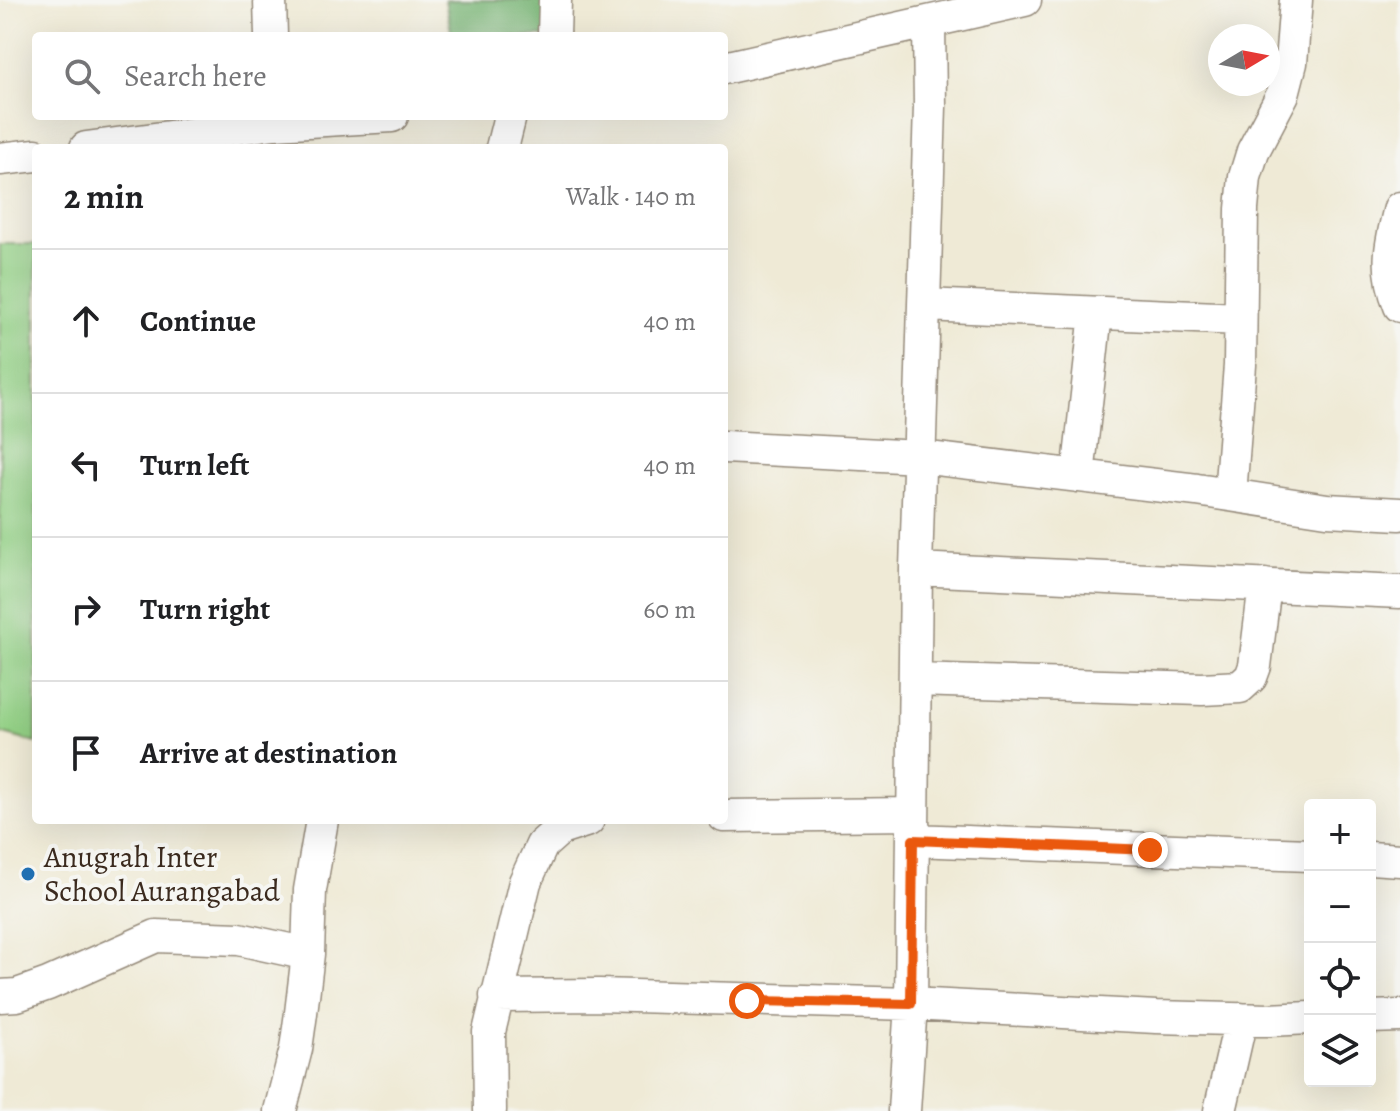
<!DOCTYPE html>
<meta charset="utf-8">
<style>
body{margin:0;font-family:Alegreya,serif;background:#f2f2f2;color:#202124}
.controls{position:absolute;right:24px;bottom:24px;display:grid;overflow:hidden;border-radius:8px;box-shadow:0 8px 32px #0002}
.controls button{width:72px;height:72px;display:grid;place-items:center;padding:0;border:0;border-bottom:2px solid #e0e0e0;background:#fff;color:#202124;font:40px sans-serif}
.compass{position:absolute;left:1208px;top:24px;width:72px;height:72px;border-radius:50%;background:#fff;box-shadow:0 8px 32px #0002;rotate:80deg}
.stop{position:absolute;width:24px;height:24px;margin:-18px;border:6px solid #ea580c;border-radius:50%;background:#fff}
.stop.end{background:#ea580c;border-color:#fff;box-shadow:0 2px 8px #0008}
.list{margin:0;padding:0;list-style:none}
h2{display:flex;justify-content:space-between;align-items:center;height:104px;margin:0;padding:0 32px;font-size:34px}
h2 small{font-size:26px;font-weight:400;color:#757577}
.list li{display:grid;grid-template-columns:52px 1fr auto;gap:24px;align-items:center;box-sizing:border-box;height:144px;padding:0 32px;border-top:2px solid #e0e0e0}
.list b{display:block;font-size:30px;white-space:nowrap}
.list em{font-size:26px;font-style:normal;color:#757577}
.icon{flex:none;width:44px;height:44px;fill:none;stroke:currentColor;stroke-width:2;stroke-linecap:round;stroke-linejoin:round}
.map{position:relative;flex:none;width:1400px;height:1111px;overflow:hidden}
.search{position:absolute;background:#fff;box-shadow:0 8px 32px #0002;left:32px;top:32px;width:696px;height:88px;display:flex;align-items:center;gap:20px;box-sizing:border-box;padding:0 28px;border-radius:8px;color:#757577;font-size:30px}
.panel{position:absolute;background:#fff;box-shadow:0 8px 32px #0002;left:32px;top:144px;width:696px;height:680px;border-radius:8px}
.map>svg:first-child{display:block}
.green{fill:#93d085;stroke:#677d52;stroke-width:2}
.forest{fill:#76b272;stroke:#586e48;stroke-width:2}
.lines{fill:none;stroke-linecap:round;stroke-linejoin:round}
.minor-casing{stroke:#958a7a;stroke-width:35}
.minor{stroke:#fff;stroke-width:32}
.route{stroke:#ea580c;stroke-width:10}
.poi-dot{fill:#1f6fb2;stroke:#f6f6f2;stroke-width:3}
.labels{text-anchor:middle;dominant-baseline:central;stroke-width:8;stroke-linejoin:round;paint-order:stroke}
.poi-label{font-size:30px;fill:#3b2a1e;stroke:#f6f6f2;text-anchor:start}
</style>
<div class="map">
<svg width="1400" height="1111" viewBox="0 0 1400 1111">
<rect width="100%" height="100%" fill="#f6f6f2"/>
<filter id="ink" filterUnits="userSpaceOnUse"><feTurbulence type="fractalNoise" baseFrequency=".0125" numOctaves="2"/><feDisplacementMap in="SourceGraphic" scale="16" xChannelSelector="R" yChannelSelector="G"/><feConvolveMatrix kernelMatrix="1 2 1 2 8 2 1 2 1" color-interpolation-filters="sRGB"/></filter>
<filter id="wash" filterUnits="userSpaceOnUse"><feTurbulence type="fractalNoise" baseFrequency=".006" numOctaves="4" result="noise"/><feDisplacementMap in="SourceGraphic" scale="32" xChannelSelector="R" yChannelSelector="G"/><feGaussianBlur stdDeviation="1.8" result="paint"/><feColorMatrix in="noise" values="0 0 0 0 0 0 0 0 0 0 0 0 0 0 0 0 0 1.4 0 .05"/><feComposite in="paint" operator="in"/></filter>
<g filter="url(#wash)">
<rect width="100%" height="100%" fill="#efead6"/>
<path class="green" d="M0,244H36V743L0,733Z"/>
<path class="forest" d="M445,0H548L547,36H452Z"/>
</g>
<g filter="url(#ink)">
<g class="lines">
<defs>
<path id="minor" d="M270,0L271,36
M554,36L555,0
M724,68L1025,0
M86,148L275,123L392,116
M502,148L510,116
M0,159L36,155
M1400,208C1390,246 1385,268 1400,306
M925,305L1240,319
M724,447L920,457L1197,490L1327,510L1400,514
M1078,476L1096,313
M1230,495L1240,365L1242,209L1245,177L1253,151L1283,94L1291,63L1296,0
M916,569L1400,592
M915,680L1202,689L1240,687L1251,677L1255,666L1265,585
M724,816L913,814
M913,840L1310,855
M1370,858L1400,860
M0,996L17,995L48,984L156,936L239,939L308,954
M496,996L599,995L911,1004L1156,1017L1269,1020L1310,1018
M1370,1017L1400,1016
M280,1111L296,1049L301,1013L308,954L310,890L322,820
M490,1111L489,1032L525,882L542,845L560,829L588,820
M904,1111L911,1004L916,569L930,106L929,24
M1220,1111L1241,1019"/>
</defs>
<use href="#minor" class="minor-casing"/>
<use href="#minor" class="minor"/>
</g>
</g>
<g class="lines" filter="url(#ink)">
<path class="route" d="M747,1001L911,1004L913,840L1150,850"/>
</g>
<circle class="poi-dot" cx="28" cy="874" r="8"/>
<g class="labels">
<g class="poi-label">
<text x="44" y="857">Anugrah Inter<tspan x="44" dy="34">School Aurangabad</tspan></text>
</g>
</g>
</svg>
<div class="controls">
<button>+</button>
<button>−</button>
<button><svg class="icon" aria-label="locate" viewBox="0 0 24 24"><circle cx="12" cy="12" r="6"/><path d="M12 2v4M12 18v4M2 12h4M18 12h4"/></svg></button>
<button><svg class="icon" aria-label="layers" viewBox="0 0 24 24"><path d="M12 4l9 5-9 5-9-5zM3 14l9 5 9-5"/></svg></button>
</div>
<svg class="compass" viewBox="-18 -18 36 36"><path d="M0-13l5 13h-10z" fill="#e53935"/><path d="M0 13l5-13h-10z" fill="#757577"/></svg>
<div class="stop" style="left:747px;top:1001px"></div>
<div class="stop end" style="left:1150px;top:850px"></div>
<div class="search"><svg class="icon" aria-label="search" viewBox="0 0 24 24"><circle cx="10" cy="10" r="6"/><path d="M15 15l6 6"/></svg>Search here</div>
<section class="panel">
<h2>2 min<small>Walk · 140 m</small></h2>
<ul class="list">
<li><svg class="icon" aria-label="ahead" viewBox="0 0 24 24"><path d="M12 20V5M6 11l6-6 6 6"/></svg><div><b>Continue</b></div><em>40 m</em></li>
<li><svg class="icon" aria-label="left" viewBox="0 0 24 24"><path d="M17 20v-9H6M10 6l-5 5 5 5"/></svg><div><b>Turn left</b></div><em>40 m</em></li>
<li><svg class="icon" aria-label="right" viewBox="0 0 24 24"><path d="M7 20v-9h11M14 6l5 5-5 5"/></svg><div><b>Turn right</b></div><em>60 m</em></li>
<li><svg class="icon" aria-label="arrive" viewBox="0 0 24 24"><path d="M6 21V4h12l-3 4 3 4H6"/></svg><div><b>Arrive at destination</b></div></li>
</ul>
</section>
</div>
